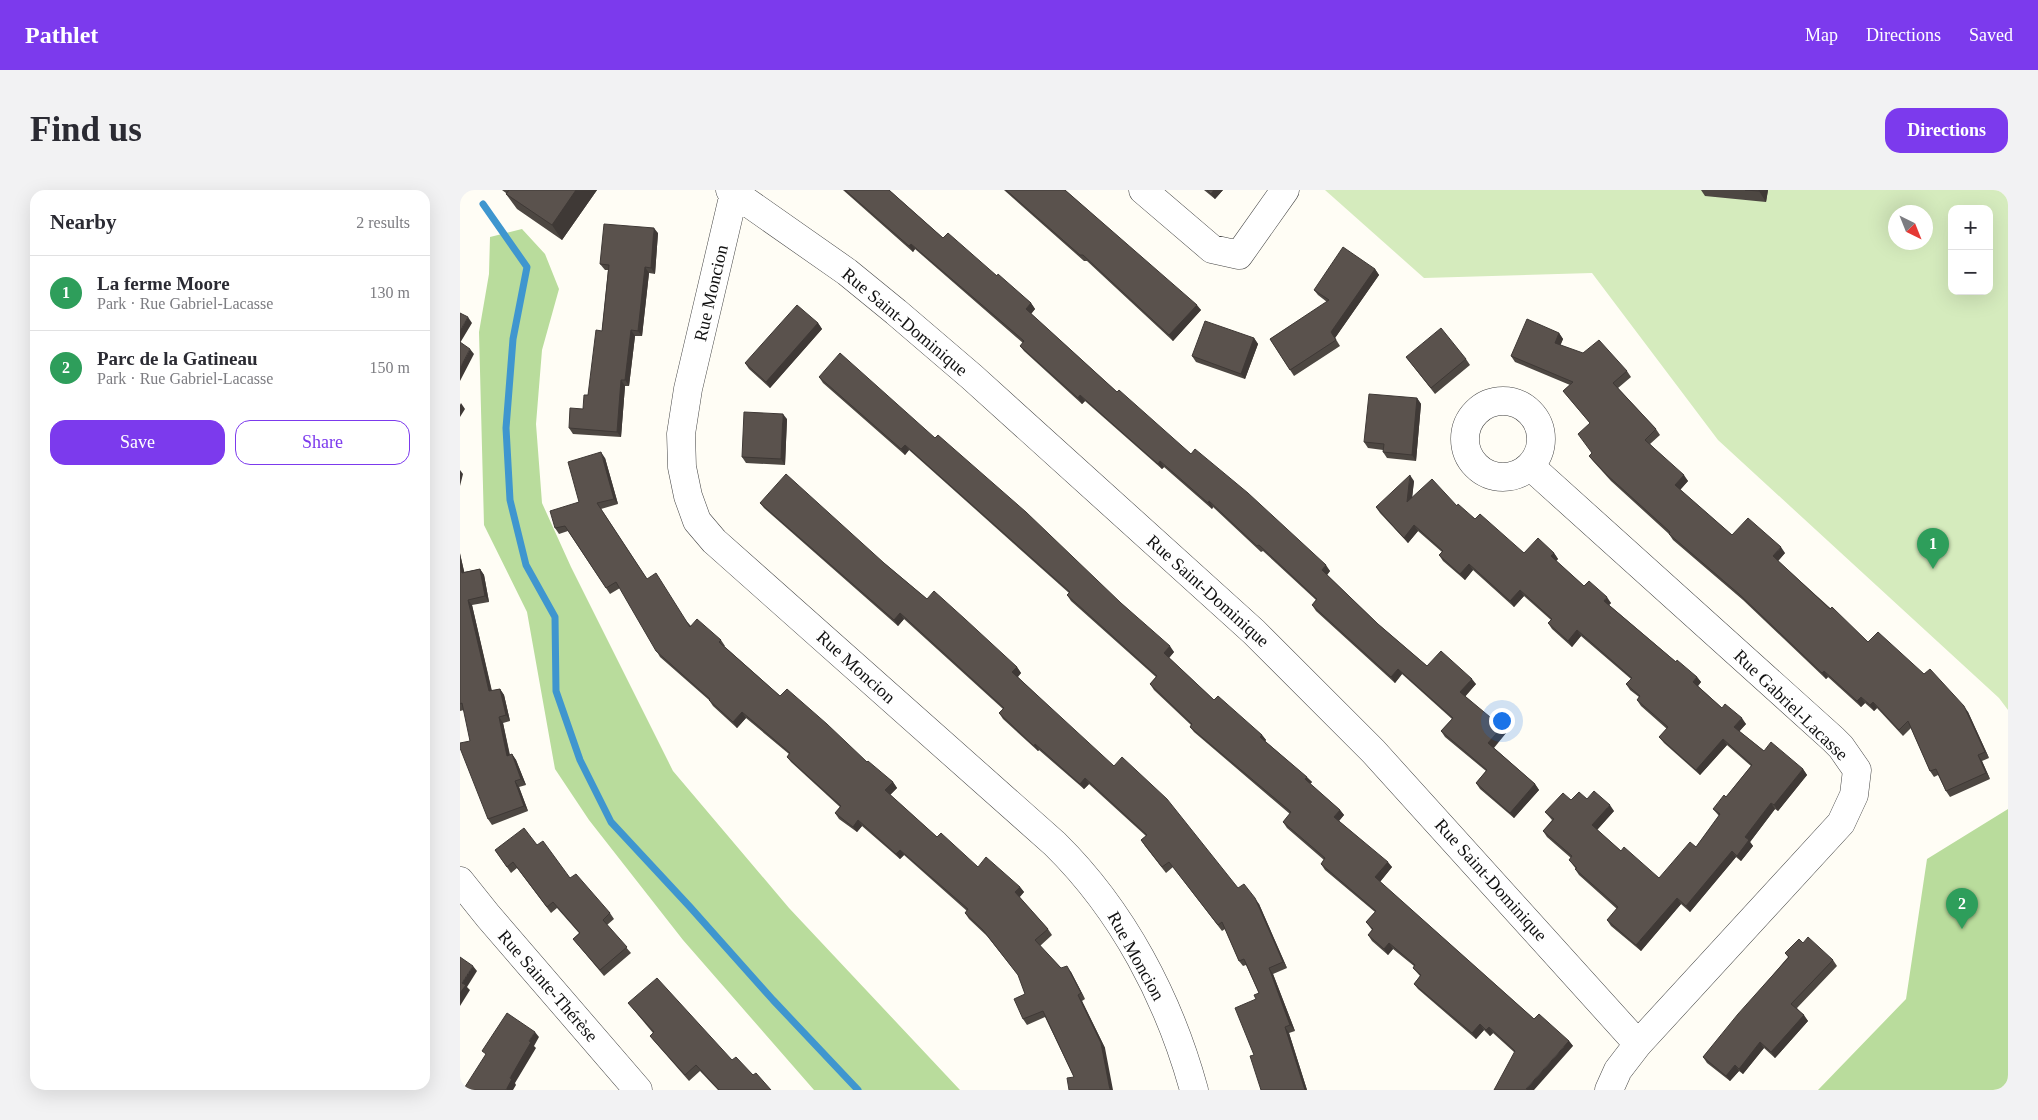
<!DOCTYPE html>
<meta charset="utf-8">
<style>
body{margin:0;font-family:"Times New Roman",serif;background:#f2f2f3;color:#2b2b33}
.controls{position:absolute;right:15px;top:15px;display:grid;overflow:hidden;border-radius:10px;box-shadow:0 5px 20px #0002}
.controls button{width:45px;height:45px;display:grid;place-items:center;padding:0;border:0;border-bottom:1px solid #e1e1e2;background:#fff;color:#2b2b33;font:25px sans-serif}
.compass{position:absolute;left:1428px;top:15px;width:45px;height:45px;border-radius:50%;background:#fff;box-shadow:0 5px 20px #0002;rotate:137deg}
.you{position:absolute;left:1041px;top:530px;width:18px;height:18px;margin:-12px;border:4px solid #fff;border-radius:50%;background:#1a73e8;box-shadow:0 0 0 8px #1a73e833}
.badge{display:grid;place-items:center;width:32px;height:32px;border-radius:50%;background:#7c3aed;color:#fff;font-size:16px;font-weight:700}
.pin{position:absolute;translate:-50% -41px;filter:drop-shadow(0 1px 2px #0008)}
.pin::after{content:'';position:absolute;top:26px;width:18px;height:15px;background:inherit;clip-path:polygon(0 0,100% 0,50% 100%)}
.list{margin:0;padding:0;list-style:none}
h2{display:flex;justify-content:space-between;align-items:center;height:65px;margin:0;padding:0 20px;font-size:21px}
h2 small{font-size:16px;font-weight:400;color:#7c7c81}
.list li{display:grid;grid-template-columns:32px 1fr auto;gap:15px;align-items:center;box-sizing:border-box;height:75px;padding:0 20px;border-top:1px solid #e1e1e2}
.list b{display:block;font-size:19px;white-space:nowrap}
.list p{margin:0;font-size:16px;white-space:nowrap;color:#7c7c81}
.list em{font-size:16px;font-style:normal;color:#7c7c81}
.actions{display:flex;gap:10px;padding:15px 20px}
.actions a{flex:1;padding:11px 0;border:1px solid #7c3aed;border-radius:15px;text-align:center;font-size:18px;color:#7c3aed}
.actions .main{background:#7c3aed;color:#fff}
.map{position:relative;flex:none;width:1548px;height:900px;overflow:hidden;border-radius:15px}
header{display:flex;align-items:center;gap:30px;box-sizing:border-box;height:70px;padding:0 25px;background:#7c3aed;color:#fff}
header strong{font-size:24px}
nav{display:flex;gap:28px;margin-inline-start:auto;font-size:18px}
.intro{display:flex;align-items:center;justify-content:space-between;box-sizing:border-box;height:120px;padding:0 30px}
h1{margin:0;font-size:35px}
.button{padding:12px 22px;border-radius:15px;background:#7c3aed;color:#fff;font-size:18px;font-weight:700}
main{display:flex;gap:30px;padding:0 30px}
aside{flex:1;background:#fff;border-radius:15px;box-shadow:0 5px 20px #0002}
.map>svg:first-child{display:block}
.green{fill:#d5ebbd;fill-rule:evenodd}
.forest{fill:#b9dc9c}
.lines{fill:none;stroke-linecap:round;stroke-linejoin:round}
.stream{stroke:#3f96cf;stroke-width:7}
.minor-casing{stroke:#444;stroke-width:29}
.minor{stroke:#fff;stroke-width:28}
.wall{fill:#4d4742}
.shaded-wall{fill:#3f3936}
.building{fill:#5a524d;stroke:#3f3936}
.labels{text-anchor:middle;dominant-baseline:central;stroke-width:5;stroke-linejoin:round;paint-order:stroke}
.street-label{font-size:18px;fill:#111;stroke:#fff}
</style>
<header>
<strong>Pathlet</strong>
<nav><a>Map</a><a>Directions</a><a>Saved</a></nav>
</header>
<div class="intro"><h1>Find us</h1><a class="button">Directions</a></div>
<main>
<aside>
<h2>Nearby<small>2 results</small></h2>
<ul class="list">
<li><span class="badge" style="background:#2e9e5b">1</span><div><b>La ferme Moore</b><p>Park · Rue Gabriel-Lacasse</p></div><em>130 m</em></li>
<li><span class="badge" style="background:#2e9e5b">2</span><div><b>Parc de la Gatineau</b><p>Park · Rue Gabriel-Lacasse</p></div><em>150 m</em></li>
</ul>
<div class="actions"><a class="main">Save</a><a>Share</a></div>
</aside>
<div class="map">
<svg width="1548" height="900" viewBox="0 0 1548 900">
<rect width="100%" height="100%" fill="#fffdf5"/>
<path class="green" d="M865,0H1548V520L1539,508L1258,250L1132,83L964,88ZM1492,19H1529V101H1492ZM1436,22H1466V52H1436Z"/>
<path class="forest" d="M62,39L85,64L99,99L82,160L76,234L82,313L111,377L213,581L329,718L500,900H354L223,750L129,630L95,579L67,422L24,335L19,142L29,84L30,47Z
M1548,619V900H1358L1446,809L1467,669Z"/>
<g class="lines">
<path class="stream" d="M23,14L67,77L53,149L46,238L50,310L66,375L95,427L96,501L120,570L151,632L230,717L313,810L398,900"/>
<defs>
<path id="minor" d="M270,0L387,82L436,122L512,187L794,442L913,561L1178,854
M683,0L752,59L779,65L825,0
M274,3L228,199L221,244L222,277L228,306L237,331L254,351L595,654C663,721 709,809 734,900
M1005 249a38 38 0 1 1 76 0a38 38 0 1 1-76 0Z
M1070,276L1373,549L1381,557L1397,580L1394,605L1381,633L1178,854L1158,880L1149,900
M0,691L28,726L178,900"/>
</defs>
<use href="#minor" class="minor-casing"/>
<use href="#minor" class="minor"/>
</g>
<path class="wall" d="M42,0H137L102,50L57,19L46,4V3Z
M383,0H429L483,48L537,86L571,113L575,119L571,124L657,202L870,381L867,385L918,434L967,476L1016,494L1005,506L1046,543L1034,558L1075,594L1079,600L1054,628L1020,599L1016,593L1026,581L985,547L981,541L992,529L942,484L935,493L856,421L852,415L856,410L803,361L801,362L753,317L752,319L704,277L702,279L625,211L622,214L564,161L560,156L563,153L455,59L453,62Z
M544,0H605L741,120L713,151L627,71H624Z
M744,0H763L755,9Z
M1241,0H1308L1306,12L1245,6Z
M198,43L195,84L189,83L182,146H175L169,196H165L161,247L113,244L109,238L123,219L128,205L142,141L148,80H145L140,74Z
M915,79L919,85L875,148L880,156L834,186L810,149L867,112L858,105L854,100Z
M358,133L362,139L310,198L289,179L285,173Z
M1099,143L1103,149L1100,155L1167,181L1171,187L1158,198L1196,239L1200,245L1190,254L1228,291L1220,300L1272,345L1325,363L1318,371L1408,452L1464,484L1508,522L1529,568L1522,571L1530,589L1490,607L1486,601L1478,585L1474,587L1470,581L1451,538L1443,546L1417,518L1414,521L1405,513L1401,517L1368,487L1366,489L1283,410L1213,350L1209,344L1151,291L1133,271L1129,266L1132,263L1130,233L1103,201L1110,195L1055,172L1051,166Z
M794,148L798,154L785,189L736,172L732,166Z
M946,167L1006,169L1010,175L975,204Z
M359,187L661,413L714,462L709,468L754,510L802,545L806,550L805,551L852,592L850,594L880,620L884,625L879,631L932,677L920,692L1074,829L1109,851L1113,856L1054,862L1033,843L1030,846L1024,840L1016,849L958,799L954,794L960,786L953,778L954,776L933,759L928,765L912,751L908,745L912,740L906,732L915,722L865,680L861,674L864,670L827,638L823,632L830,624L734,542L730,537L731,535L694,500L690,494L696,487L611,411L607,405L609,403L449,260L445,265L363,193Z
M957,208L961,214L956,271L927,268L923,262V260L908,258L904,252Z
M327,229L325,275L286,273L282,267Z
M145,268L158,314L141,319L187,389L231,436L261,450L265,456H264L320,506L433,592L437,598L430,605L477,647L518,677L560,697L564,702L559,707L588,739L592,745L580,756L601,778L611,782L625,809L622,811L645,858L614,887L585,827L567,835L563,829L565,804L559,786L527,746L509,729L505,723L507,721L444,665L440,669L402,636L397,642L379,629L375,623L380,617L331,572L327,567L329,564L286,528L277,538L253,516L249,510L200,467L160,398L150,404L108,341L99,344L95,338L119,312Z
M954,291L952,307L997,316L1064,363H1094L1098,369L1096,371L1124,396L1151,413L1149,415L1216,472L1237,487L1241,492L1238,496L1262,518L1286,534L1279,541L1304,561L1343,579L1347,585L1318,621L1315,619L1290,652L1293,656L1281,671L1276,667L1230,722L1221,714L1181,761L1151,736L1147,730L1157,719L1119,685L1115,679H1116L1109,670L1111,668L1087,647L1083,641L1092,630L1085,622L1111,610L1127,609L1154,621L1137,640L1161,661L1199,688L1236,657L1259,626L1253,619L1266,607L1291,576L1267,555L1240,585L1204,553L1199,547L1207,539L1181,516L1177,510L1179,507L1170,500L1166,494L1171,489L1121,446L1112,457L1092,439L1088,433L1091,430L1064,406L1054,417L1013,380L1005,390L983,371L979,365L982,362L958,341L948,353L920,323L916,317Z
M300,313L424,373L467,409L557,477L561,483L558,487L778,698L799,714L827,778L813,784L835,841L829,843L847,900H801L794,865L796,809L799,803L786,775L783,776L779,771L765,739L762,741L713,677L706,683L685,656L681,650L686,646L629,594L624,599L579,560L578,561L543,529L539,523L543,519L444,429L438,436L304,318Z
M0,363L4,382L20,379L24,385L29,412L12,415L32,501L40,499L44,505L50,531L43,533L50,565L52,564L56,570L66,595L59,597L68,621L32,635L28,629L4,520L0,521Z
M77,655L110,688L150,723L154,729L147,735L171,763L144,786L113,749L119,743L97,718L91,723L57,678L51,683L35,660Z
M1343,753L1373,770L1377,776L1337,818L1348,831L1315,868L1304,858L1283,884L1279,881L1270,891L1247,873L1243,867L1328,767L1325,763Z
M168,813L272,870L293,885L311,900H258L240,881L229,891L194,851L190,846L193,843Z"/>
<path class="shaded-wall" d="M116,0H137L102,50L92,35Z
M754,0H763L755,9L751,4Z
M1299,0H1308L1306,12L1299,1Z
M194,38L198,43L195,84L191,78Z
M451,54L455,59L453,62L449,56Z
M185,77L189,83L182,146L178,141Z
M915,79L919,85L875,148L880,156L871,142Z
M571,113L575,119L570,125L566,119Z
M737,115L741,120L713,151L709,145Z
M8,127L12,133L0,153V141Z
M358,133L362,139L310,198L306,192Z
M171,140L175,146L169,196L165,190Z
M1099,143L1103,149L1099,159L1095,153Z
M794,148L798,154L785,189L781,184Z
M10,159L14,164L0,191V178Z
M161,190L165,196L161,247L157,242Z
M620,205L625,211L622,214L618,208Z
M957,208L961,214L956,271L952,265Z
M1,213L5,219L0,227V215Z
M323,224L327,229L325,275L321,269Z
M445,255L449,260L445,265L441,259Z
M141,262L145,268L158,314L154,309Z
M700,271L704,277L702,279L698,274Z
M0,280L3,284L0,296Z
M950,285L954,291L951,318L947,312Z
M1224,285L1228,291L1219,301L1215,295Z
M749,311L753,317L752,319L748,313Z
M954,335L958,341L948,353L944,348Z
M1321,357L1325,363L1317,372L1313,366Z
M0,363V364L6,389L2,383L0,375Z
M1094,363L1098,369L1095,372L1091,366Z
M1009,374L1013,380L1005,390L1000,384Z
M866,375L870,381L866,386L862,380Z
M20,379L24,385L29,412L25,406Z
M1060,400L1064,406L1054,417L1050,411Z
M1147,407L1151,413L1148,416L1144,411Z
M8,410L12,415L33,507L29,501Z
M440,423L444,429L438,436L434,430Z
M1117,440L1121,446L1112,457L1108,451Z
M710,456L714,462L708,469L704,463Z
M557,477L561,483L556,488L552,482Z
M938,479L942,484L935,493L931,487Z
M1364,481L1368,487L1366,489L1362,483Z
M1237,487L1241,492L1237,497L1233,492Z
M1012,489L1016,494L1004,508L1000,502Z
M40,499L44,505L50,531L46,525Z
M1401,507L1405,513L1401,517L1397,511Z
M1413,512L1417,518L1414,521L1410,515Z
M1504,516L1508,522L1529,568L1525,562Z
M282,522L286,528L277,538L273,532Z
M39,527L43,533L51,572L47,566Z
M1282,528L1286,534L1278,543L1274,537Z
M1042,537L1046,543L1032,559L1028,553Z
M802,545L806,550L804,553L800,547Z
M1263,549L1267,555L1240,585L1236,580Z
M575,554L579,560L578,561L574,556Z
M52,564L56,570L66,595L61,589Z
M1518,565L1522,571L1530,589L1526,583Z
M1343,579L1347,585L1318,621L1314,615Z
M847,587L852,592L849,595L845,589Z
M625,588L629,594L624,599L620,594Z
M55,591L59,597L68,621L64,616Z
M433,592L437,598L429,606L425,600Z
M1075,594L1079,600L1054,628L1050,623Z
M1311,613L1315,619L1290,652L1293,656L1281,671L1277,666L1285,647Z
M1150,615L1154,621L1136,641L1132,635Z
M880,620L884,625L878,632L874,627Z
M398,630L402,636L397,642L393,637Z
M440,660L444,665L440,669L436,664Z
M1272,661L1276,667L1230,722L1226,716Z
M928,672L932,677L919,693L915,687Z
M560,697L564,702L559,708L555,702Z
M795,708L799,714L827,778L823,772Z
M1217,708L1221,714L1181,761L1176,755Z
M929,753L933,759L928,765L924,759Z
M13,776L17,781L7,797L10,800L0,816V803L2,793Z
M607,776L611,782L625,809L621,803Z
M809,778L813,784L835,841L830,835Z
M618,805L622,811L645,858L653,900H650Z
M1344,825L1348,831L1315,868L1311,862Z
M1020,834L1024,840L1016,849L1012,843Z
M825,837L829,843L847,900H845Z
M1029,837L1033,843L1030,846L1026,840Z
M75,842L79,847L74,856L76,858L55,893L56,895L53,900H46L50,888L69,851Z
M1109,851L1113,856L1074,900H1067L1066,899Z
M1300,852L1304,858L1283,884L1279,879Z
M1275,875L1279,881L1270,891L1266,886Z"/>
<path class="building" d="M49,0H116L92,35L46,4Z
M385,0H429L483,48L488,43L537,86L538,84L571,113L566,119L657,202L659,200L731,264L735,259L788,303L866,375L862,380L918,434L967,476L981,461L1012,489L1000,502L1042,537L1028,553L1075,594L1050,623L1016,593L1027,580L981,541L993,528L938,479L931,487L852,415L857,409L799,355L797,356L749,311L748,313L700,271L698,274L620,205L618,208L560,156L564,151L451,54L449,56Z
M546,0H605L737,115L709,145L623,65H620Z
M747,0H754L751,4Z
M1285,0H1299V1Z
M144,34L194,38L191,78L185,77L178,141L171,140L165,190H161L157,242L109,238L110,218L123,219L124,205H128L136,140L142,141L149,75L140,74Z
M883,57L915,79L871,142L876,150L830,180L810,149L869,110L854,100Z
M337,115L358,133L306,192L285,173Z
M0,123L8,127L0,141Z
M1067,129L1099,143L1095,153L1123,163L1139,150L1167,181L1153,193L1196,239L1185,250L1224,285L1215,295L1272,345L1288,328L1321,357L1313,366L1370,419L1372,417L1408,452L1418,442L1464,484L1470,479L1504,516L1525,562L1518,565L1526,583L1486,601L1476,579L1470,581L1448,531L1439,540L1413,512L1410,515L1401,507L1397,511L1364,481L1362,483L1279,404L1209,344L1210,342L1147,285L1129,266L1132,263L1118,244L1130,233L1103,201L1113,192L1051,166Z
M745,131L794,148L781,184L732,166Z
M981,138L1006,169L971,198L946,167Z
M0,152L10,159L0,178Z
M380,163L475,248L478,245L566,322L661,413L710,456L704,463L754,510L758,506L802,545L800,547L847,587L845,589L880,620L874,627L928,672L915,687L1074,829L1079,824L1109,851L1066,899L1069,900H1034L1055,861L1029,837L1026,840L1020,834L1012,843L954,794L961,785L953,778L955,775L929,753L924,759L908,745L913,739L906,732L916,721L861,674L865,668L823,632L831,622L730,537L732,534L690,494L697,486L607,405L610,402L445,255L441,259L359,187Z
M909,204L957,208L952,265L923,262L924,254L904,252Z
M284,222L323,224L321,269L282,267Z
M141,262L154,309L137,313L187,389L196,383L230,437L237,429L261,450L259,452L320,506L327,499L367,534L407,572L408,571L433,592L425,600L477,647L481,643L518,677L526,667L560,697L555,702L588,739L575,750L601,778L607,776L621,803L618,805L641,853L650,900H609L607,888L614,887L583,821L563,829L554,809L565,804L558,785L523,740L505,723L508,719L440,660L436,664L398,630L393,637L375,623L381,616L327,567L330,563L282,522L273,532L249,510L250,509L196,461L156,392L146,398L105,336L95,338L90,321L119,312L108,272Z
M326,284L424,373L467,409L474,401L505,429L557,477L552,482L654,576L662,567L707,609L778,698L784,694L795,708L823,772L809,778L830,835L825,837L845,900H801L790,866L794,865L775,818L796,809L794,805L799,803L784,769L779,771L762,732L758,735L709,672L702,677L681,650L687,645L625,588L620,594L575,554L574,556L539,523L544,518L440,423L434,430L300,313Z
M950,285L947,312L972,289L997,316L998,314L1015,329L1020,324L1064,363L1078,348L1094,363L1091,366L1124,396L1129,391L1147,407L1144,411L1216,472L1217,470L1237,487L1233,492L1262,518L1265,514L1282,528L1274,537L1304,561L1311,552L1343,579L1314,615L1311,613L1285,647L1289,650L1277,666L1272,661L1226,716L1217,708L1176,755L1147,730L1158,717L1115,679L1117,678L1109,670L1112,666L1083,641L1094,629L1085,622L1103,603L1111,610L1119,602L1127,609L1134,601L1150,615L1132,635L1161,661L1164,657L1199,688L1230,652L1236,657L1260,624L1253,619L1264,605L1266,607L1292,575L1263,549L1236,580L1199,547L1208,537L1177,510L1180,506L1166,494L1172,488L1117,440L1108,451L1088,433L1092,429L1060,400L1050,411L1009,374L1000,384L979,365L983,361L954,335L944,348L916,317Z
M0,375L2,383L20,379L25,406L8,410L29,501L40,499L46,525L39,527L47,566L52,564L61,589L55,591L64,616L28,629L0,558V553L10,551L2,513L0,514Z
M64,638L77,655L83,651L110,688L116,684L150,723L143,730L167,757L140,780L113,749L120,743L93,712L87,717L53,672L47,677L35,660Z
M1348,747L1373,770L1331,814L1344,825L1311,862L1300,852L1279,879L1275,875L1266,886L1243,867L1278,824L1329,767L1325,763L1339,749L1343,753Z
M0,767L13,776L2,793L6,795L0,803Z
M197,788L272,870L276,867L293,885L296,883L311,900H259L236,875L225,885L190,846L194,842L168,813Z
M47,823L75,842L69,851L71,852L50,888L52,889L46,900H3L26,864L22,861Z"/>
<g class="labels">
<g class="street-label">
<text transform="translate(251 103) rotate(-77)">Rue Moncion</text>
<text transform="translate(445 132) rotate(40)">Rue Saint-Dominique</text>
<text transform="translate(748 401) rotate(42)">Rue Saint-Dominique</text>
<text transform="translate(396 477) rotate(42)">Rue Moncion</text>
<text transform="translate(1331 515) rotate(44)">Rue Gabriel-Lacasse</text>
<text transform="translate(1031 690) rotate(48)">Rue Saint-Dominique</text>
<text transform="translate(676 766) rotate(61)">Rue Moncion</text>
<text transform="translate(88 796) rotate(49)">Rue Sainte-Thérèse</text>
</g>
</g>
</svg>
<div class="controls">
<button>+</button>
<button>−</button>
</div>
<svg class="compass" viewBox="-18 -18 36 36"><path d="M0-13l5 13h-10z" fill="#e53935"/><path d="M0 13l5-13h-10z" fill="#7c7c81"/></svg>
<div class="you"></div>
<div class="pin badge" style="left:1473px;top:379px;background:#2e9e5b">1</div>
<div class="pin badge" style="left:1502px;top:739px;background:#2e9e5b">2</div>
</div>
</main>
